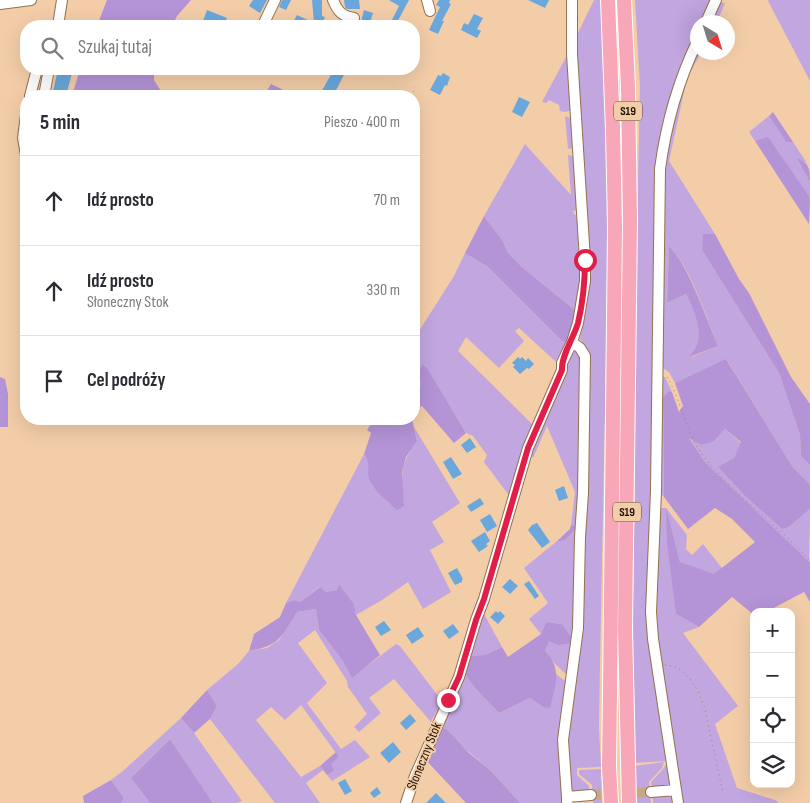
<!DOCTYPE html>
<html lang="pl">
<meta charset="utf-8">
<style>
body{margin:0;font-family:"Sofia Sans Condensed",sans-serif;background:#f7f7f7;color:#2b2b33}
.controls{position:absolute;right:15px;bottom:15px;display:grid;overflow:hidden;border-radius:10px;box-shadow:0 5px 20px #0002}
.controls button{width:45px;height:45px;display:grid;place-items:center;padding:0;border:0;border-bottom:1px solid #e1e1e2;background:#fff;color:#2b2b33;font:25px sans-serif}
.compass{position:absolute;left:690px;top:15px;width:45px;height:45px;border-radius:50%;background:#fff;box-shadow:0 5px 20px #0002;rotate:142deg}
.stop{position:absolute;width:15px;height:15px;margin:-11px;border:4px solid #e11d48;border-radius:50%;background:#fff}
.stop.end{background:#e11d48;border-color:#fff;box-shadow:0 1px 5px #0008}
.list{margin:0;padding:0;list-style:none}
h2{display:flex;justify-content:space-between;align-items:center;height:65px;margin:0;padding:0 20px;font-size:21px}
h2 small{font-size:16px;font-weight:400;color:#7c7c81}
.list li{display:grid;grid-template-columns:32px 1fr auto;gap:15px;align-items:center;box-sizing:border-box;height:90px;padding:0 20px;border-top:1px solid #e1e1e2}
.list b{display:block;font-size:19px;white-space:nowrap}
.list p{margin:0;font-size:16px;white-space:nowrap;color:#7c7c81}
.list em{font-size:16px;font-style:normal;color:#7c7c81}
.icon{flex:none;width:28px;height:28px;fill:none;stroke:currentColor;stroke-width:2;stroke-linecap:round;stroke-linejoin:round}
.map{position:relative;flex:none;width:810px;height:803px;overflow:hidden}
.search{position:absolute;background:#fff;box-shadow:0 5px 20px #0002;left:20px;top:20px;width:400px;height:55px;display:flex;align-items:center;gap:12px;box-sizing:border-box;padding:0 18px;border-radius:20px;color:#7c7c81;font-size:19px}
.panel{position:absolute;background:#fff;box-shadow:0 5px 20px #0002;left:20px;top:90px;width:400px;height:335px;border-radius:20px}
.map>svg:first-child{display:block}
.green{fill:#c1a6df;fill-rule:evenodd}
.forest{fill:#b493d6}
.building{fill:#6aa7dd}
.lines{fill:none;stroke-linecap:round;stroke-linejoin:round}
.minor-tunnel{stroke:#c8a787;stroke-width:10;stroke-dasharray:10 5;stroke-linecap:butt}
.minor-casing{stroke:#93714e;stroke-width:12}
.highway-casing{stroke:#fff;stroke-width:16}
.path{stroke:#a18469;stroke-width:1;stroke-dasharray:1 4;stroke-linecap:butt}
.minor{stroke:#fff;stroke-width:10}
.highway{stroke:#f7a7b7;stroke-width:14}
.route{stroke:#e11d48;stroke-width:6}
.labels{text-anchor:middle;dominant-baseline:central;stroke-width:4;stroke-linejoin:round;paint-order:stroke}
.shield{fill:#f3cda8;stroke:#5e4935;stroke-width:1}
.shield-label{font-size:12px;font-weight:bold;fill:#1e1104}
.street-label{font-size:14px;fill:#1e1104;stroke:#f3cda8}
</style>
<div class="map">
<svg width="810" height="803" viewBox="0 0 810 803">
<rect width="100%" height="100%" fill="#f3cda8"/>
<path class="green" d="M594,0H602C608,88 607,176 607,264C606,419 601,574 599,728L601,767L577,768V775L589,786V792H574L569,784L567,731L575,674L588,352L580,339L588,297L589,265L575,39Z
M635,0H713L703,22H698L697,34L676,84L662,135L650,555L671,780L670,785L666,788L652,790L651,782L663,769L668,761L634,763L632,663L635,477L634,377L640,86Z
M769,0H810V81L768,1Z
M719,2L725,3L717,22H709Z
M698,52L701,53L687,78L669,161L715,234H704L702,250L779,373L800,435L801,456L810,465V485L792,466L727,360L675,383L669,372L661,367L665,243L662,239L663,184L667,146L684,78ZM669,248C688,260 709,324 718,346L691,357C705,335 698,315 686,294L667,303Z
M566,57H568L572,110L565,112L560,111L559,105L549,100L546,103L542,102Z
M565,116L570,118L572,121L573,148L568,149Z
M769,116L786,142H793L807,163L798,159L810,182V201L809,196L768,138L755,141L749,132Z
M525,144L571,195L568,155L575,157L578,210L573,211L575,215L579,216L581,245L577,247L581,250L580,286L577,312L522,267L508,253L502,240L484,216Z
M465,253L488,267L562,341L567,343L560,360L555,361L519,328L515,331L524,341L499,368L466,337L458,351L533,425L511,498L484,462L487,455L473,436L466,433L428,369L424,365L418,373L421,386L415,389L414,388V365L416,361L414,358V339L454,276Z
M575,351L579,353L581,360L579,490L575,526L571,525L575,492L547,426L533,458L531,454L571,354Z
M661,376L665,377L672,392L668,391L663,398L664,497L659,491Z
M414,427L460,503L432,522L444,542L430,550L451,592L423,609L408,582L382,600L356,615L354,604L339,584L337,590L326,592L319,587L300,602L294,600L286,603L364,454L369,462L386,501L397,509L404,506C402,475 398,467 417,441Z
M725,429L741,443L734,458L719,468L745,496L782,529L789,527L810,509L809,563L705,462L689,437L701,445L713,442Z
M661,508H666L687,535L686,549L692,555L703,544L722,568L714,575L680,562L666,511L676,614L699,627L683,633L738,706L715,724L737,788L775,800L779,803H681L662,675L657,628L656,562Z
M575,530L574,543L578,548L573,639L562,624L546,622L541,634L529,619L548,603L524,568L556,542L565,540Z
M316,609L319,630L343,661L352,677L396,644L400,646L442,701L431,722L394,679L369,698L381,713L359,732L354,727L367,714L348,687L347,681L315,630L298,643L327,683L307,703L341,749L355,740L370,757L332,781L327,775L334,771L330,764L339,757L301,705L285,720L271,707L256,720L301,777L320,766L323,770L306,783L320,803H275L210,719L217,706L207,690L238,664L249,651L267,648L279,640L297,612Z
M483,612L502,647L485,655L470,656Z
M549,640L572,643L568,673L566,674L556,665L545,651Z
M463,672L476,689L499,713L530,698L543,707L556,679V674L565,681L566,685L558,744L564,803H520L491,771L440,727Z
M181,718L194,733L242,801L237,803H213L170,739L131,778L150,803H121L124,798L111,780L123,771Z
M664,762L662,768L649,782L651,803H636L634,766Z
M601,769L602,803H593L592,785L579,774V770Z
M652,794H666L675,798V803H653Z"/>
<path class="forest" d="M107,0H191L177,16L172,26H97Z
M80,69H154V80L164,96H72Z
M271,84L296,96H264Z
M773,112L793,142H786L769,116Z
M768,137L809,196L810,201L809,224L755,141Z
M797,158C810,164 810,169 810,182Z
M484,216L502,240L508,253L522,267L577,312L567,343L562,341L488,267L465,253Z
M703,234H715L739,279L749,293L791,377L810,404V465L801,456L800,435L779,373L702,250Z
M669,247C687,261 708,323 718,346L689,357C707,339 696,313 686,294L667,303Z
M726,359L792,466L810,485V509L789,527L782,529L745,496L718,467L734,458L741,442L725,429L713,442L701,445L689,438L705,462L809,562L810,561V602L804,592L766,612H754V615L732,597L699,627L676,614L667,543L666,508L680,562L714,574L755,542L732,519L715,508L688,529L664,497L663,398L668,391L672,392L679,412L683,406L675,383Z
M423,364L428,369L466,433L454,443L422,406L414,412V388L415,389L421,386L418,373Z
M0,377L5,379L8,394V427H0Z
M374,419H412L417,441L406,457L402,472L404,506L397,510C388,502 375,492 370,480C365,471 373,466 364,454L371,433L367,430Z
M571,525L575,526V530L565,540L556,542L570,529Z
M339,584L354,604L356,615L380,655L352,678L343,661L319,630L316,609L297,612C280,638 281,645 249,651L254,634L280,617L286,603L294,600L300,602L320,587L326,592L337,590Z
M546,622L562,624L573,639L572,643L559,645L549,641L545,651C563,669 555,685 550,708L543,707L530,698L499,713L476,689L463,672L470,656L485,655L502,647L508,657L541,634Z
M207,690L217,706L210,719L194,733L181,718Z
M440,727L447,730L469,753L491,771L520,803H466L425,759Z
M170,739L213,803H150L131,778Z
M336,752L339,757L331,764L334,771L327,775L320,766Z
M111,780L124,798L121,803H84L83,796Z"/>
<path class="building" d="M253,0H267L260,13L249,6Z
M282,0H291L286,10L279,7Z
M312,0H322V16L325,17L321,26H291L297,15L314,23Z
M344,0H359L360,9H347L345,7Z
M389,0H409L395,26L390,24L399,6Z
M439,0H450L449,3L451,4L442,21H444L438,34L429,30L440,7L436,5Z
M528,0H549L545,8Z
M207,10L227,18L224,26H218L203,21Z
M364,10L373,13L369,26H360Z
M474,14L483,18L477,29L481,31L477,38L461,30L464,23L468,25Z
M58,69H73L66,96H52Z
M334,69H347L333,96H319Z
M443,73L450,77L447,86L445,85L440,95L430,90L438,75L441,76Z
M519,97L530,102L522,117L512,112Z
M518,357L520,359L522,357L526,361L528,358L534,364L529,369L527,368L520,374L513,367L515,365L512,363Z
M470,438L476,447L467,453L461,445Z
M451,457L462,474L453,479L443,462Z
M564,486L568,498L559,501L555,490Z
M480,498L484,504L471,512L467,506Z
M490,514L497,526L487,532L480,520Z
M537,523L550,542L542,548L528,530L532,525Z
M485,532L490,541L486,544L488,546L479,552L471,541Z
M457,568L463,579L462,580V582L455,585L448,573Z
M510,579L518,586L510,594L502,587Z
M529,581L539,596L535,599L524,584Z
M496,611L498,613L500,611L505,616L498,624L490,617Z
M384,621L391,630L381,636L375,627Z
M453,624L459,632L449,639L443,631Z
M418,627L424,636L412,644L406,635Z
M410,714L416,721L406,730L400,723Z
M393,742L401,752L389,763L380,753Z
M345,779L352,791L345,795L338,783Z
M377,787L381,793L374,798L370,793Z
M436,793L446,803H426Z"/>
<g class="lines">
<path class="minor-tunnel" d="M591,795L651,792"/>
<defs>
<path id="minor" d="M333,0C338,12 342,16 354,18
M427,0L430,11
M0,4L31,0
M706,22L716,0
M263,25L275,0
M58,26L62,0
M30,96L37,69
M44,96L49,69
M26,115L23,138L26,155
M676,790L653,639L651,612L656,491L660,169C666,124 678,81 698,40
M651,792L676,790L678,803
M567,797L563,740L578,628L580,537L583,493L585,356L580,348L572,342
M567,802V797L591,795
M406,803L415,776L459,677L476,620L484,599L528,448L562,370V363L572,342L578,323L585,281V260L572,54V0"/>
<path id="highway" d="M608,0L613,131L615,227L610,691L609,767L611,803
M624,0L628,87L630,221L625,629L629,803"/>
</defs>
<use href="#minor" class="minor-casing"/>
<use href="#highway" class="highway-casing"/>
<path class="path" d="M411,96L416,87
M667,377C682,402 686,435 704,457C735,496 777,524 810,561
M665,665C688,666 698,690 705,709L723,793"/>
<use href="#minor" class="minor"/>
<use href="#highway" class="highway"/>
</g>
<g class="lines">
<path class="route" d="M448,700L459,677L476,620L484,599L528,448L562,370C561,356 574,337 578,323C583,302 585,281 585,260"/>
</g>
<g class="labels">
<g class="shield">
<rect x="614" y="101.5" width="28" height="19" rx="4"/>
<rect x="613" y="502.5" width="28" height="19" rx="4"/>
</g>
<g class="shield-label">
<text x="628" y="111">S19</text>
<text x="627" y="512">S19</text>
</g>
<g class="street-label">
<text transform="translate(424 756) rotate(-68)">Słoneczny Stok</text>
</g>
</g>
</svg>
<div class="controls">
<button>+</button>
<button>−</button>
<button><svg class="icon" aria-label="locate" viewBox="0 0 24 24"><circle cx="12" cy="12" r="6"/><path d="M12 2v4M12 18v4M2 12h4M18 12h4"/></svg></button>
<button><svg class="icon" aria-label="layers" viewBox="0 0 24 24"><path d="M12 4l9 5-9 5-9-5zM3 14l9 5 9-5"/></svg></button>
</div>
<svg class="compass" viewBox="-18 -18 36 36"><path d="M0-13l5 13h-10z" fill="#e53935"/><path d="M0 13l5-13h-10z" fill="#7c7c81"/></svg>
<div class="stop" style="left:585px;top:260px"></div>
<div class="stop end" style="left:448px;top:700px"></div>
<div class="search"><svg class="icon" aria-label="search" viewBox="0 0 24 24"><circle cx="10" cy="10" r="6"/><path d="M15 15l6 6"/></svg>Szukaj tutaj</div>
<section class="panel">
<h2>5 min<small>Pieszo · 400 m</small></h2>
<ul class="list">
<li><svg class="icon" aria-label="ahead" viewBox="0 0 24 24"><path d="M12 20V5M6 11l6-6 6 6"/></svg><div><b>Idź prosto</b></div><em>70 m</em></li>
<li><svg class="icon" aria-label="ahead" viewBox="0 0 24 24"><path d="M12 20V5M6 11l6-6 6 6"/></svg><div><b>Idź prosto</b><p>Słoneczny Stok</p></div><em>330 m</em></li>
<li><svg class="icon" aria-label="arrive" viewBox="0 0 24 24"><path d="M6 21V4h12l-3 4 3 4H6"/></svg><div><b>Cel podróży</b></div></li>
</ul>
</section>
</div>
